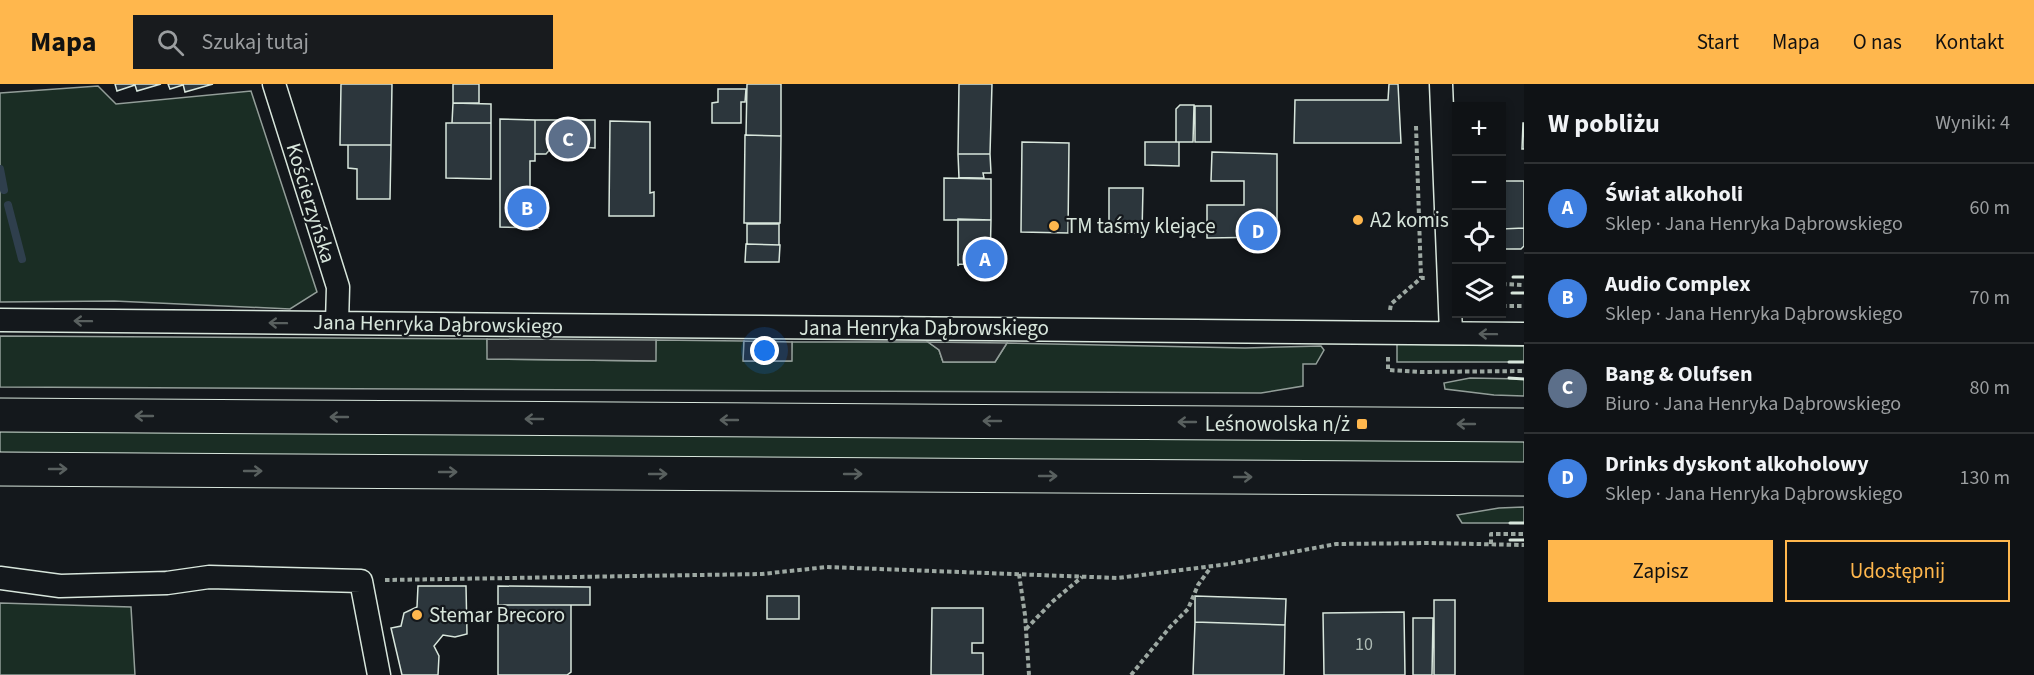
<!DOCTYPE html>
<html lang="pl">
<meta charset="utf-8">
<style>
body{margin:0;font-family:"Source Sans 3",sans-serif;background:#181b1e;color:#f1f3f6}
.controls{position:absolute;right:18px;top:18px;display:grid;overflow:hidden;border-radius:0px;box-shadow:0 3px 9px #0003}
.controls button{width:54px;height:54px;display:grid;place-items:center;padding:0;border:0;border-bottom:2px solid #2f3234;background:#0f1215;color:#f1f3f6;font:30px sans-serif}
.you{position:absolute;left:765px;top:267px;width:21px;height:21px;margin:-15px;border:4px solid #fff;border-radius:50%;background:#1a73e8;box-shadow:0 0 0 9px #1a73e833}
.badge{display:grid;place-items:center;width:39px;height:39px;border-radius:50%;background:#ffb74d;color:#fff;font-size:20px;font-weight:700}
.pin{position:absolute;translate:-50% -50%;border:3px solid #fff;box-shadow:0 2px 6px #0006}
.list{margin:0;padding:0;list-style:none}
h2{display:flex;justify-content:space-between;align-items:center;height:78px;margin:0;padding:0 24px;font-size:26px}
h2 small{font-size:20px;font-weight:400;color:#9b9ea0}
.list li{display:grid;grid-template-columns:39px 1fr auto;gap:18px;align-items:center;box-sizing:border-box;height:90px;padding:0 24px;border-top:2px solid #2f3234}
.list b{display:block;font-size:22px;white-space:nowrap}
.list p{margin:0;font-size:20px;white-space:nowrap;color:#9b9ea0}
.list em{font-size:20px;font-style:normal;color:#9b9ea0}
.actions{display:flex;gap:12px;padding:18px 24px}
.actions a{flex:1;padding:14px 0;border:2px solid #ffb74d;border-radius:0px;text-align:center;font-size:21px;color:#ffb74d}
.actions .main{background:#ffb74d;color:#111}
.icon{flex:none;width:33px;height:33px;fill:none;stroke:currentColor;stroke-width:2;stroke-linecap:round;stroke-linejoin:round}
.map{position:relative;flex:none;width:1524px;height:591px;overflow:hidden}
header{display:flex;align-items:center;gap:36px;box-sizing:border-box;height:84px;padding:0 30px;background:#ffb74d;color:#111}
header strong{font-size:28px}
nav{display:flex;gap:33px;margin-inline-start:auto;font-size:21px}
.search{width:420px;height:54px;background:#181b1e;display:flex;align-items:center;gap:15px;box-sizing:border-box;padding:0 21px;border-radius:0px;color:#9b9ea0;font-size:22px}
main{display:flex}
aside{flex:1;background:#0f1215}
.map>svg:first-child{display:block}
.green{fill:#1a2d24;stroke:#939e99;stroke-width:1.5}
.parking{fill:#24282b;stroke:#939e99;stroke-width:1.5}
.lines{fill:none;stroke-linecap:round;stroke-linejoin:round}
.stream{stroke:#2f3f4d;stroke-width:8}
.building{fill:#2c363c;stroke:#d8e6dc;stroke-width:1.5}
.minor-casing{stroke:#d8e6dc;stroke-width:25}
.primary-casing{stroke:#d8e6dc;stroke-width:35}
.path{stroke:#9da8a2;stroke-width:4;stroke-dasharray:4.5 3;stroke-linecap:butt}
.minor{stroke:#14181c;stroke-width:22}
.primary{stroke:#14181c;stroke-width:33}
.wall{stroke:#d8e6dc;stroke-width:3}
.oneway{stroke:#59605f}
.poi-dot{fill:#ffb74d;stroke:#14181c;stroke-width:2}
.labels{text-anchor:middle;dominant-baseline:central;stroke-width:4.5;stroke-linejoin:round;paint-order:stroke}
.number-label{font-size:18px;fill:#adbab4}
.street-label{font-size:21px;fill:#d8e6dc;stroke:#14181c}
.poi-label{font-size:21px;fill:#d8e6dc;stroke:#14181c;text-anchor:start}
</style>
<header>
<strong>Mapa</strong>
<div class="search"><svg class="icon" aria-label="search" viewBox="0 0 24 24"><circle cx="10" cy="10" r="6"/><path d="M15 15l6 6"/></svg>Szukaj tutaj</div>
<nav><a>Start</a><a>Mapa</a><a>O nas</a><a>Kontakt</a></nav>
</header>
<main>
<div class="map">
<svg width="1524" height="591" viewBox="0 0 1524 591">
<rect width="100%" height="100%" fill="#14181c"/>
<path class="green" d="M98,2L116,20L251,7L317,208L290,225L114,217L0,218V9Z
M0,252L487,255L488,275L655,277L656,256L744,257V277H791L792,258H928L939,266L943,278H995L1007,259L1245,264L1321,262L1324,266L1316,280H1303V302L1261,309L0,303Z
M1397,260L1524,262V278H1397Z
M1470,294L1524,295V312L1494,311L1445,305L1444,299Z
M0,347L1524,356V380L0,370Z
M1524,423V439H1462L1457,431L1499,424Z
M0,519L131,523L135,591H0Z"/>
<path class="parking" d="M487,255L656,256V277L487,275Z
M744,257L792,258V277H743Z
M928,258L1007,259L995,278H943L939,266Z"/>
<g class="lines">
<path class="stream" d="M0,85L4,106
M8,121L22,175"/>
</g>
<path class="building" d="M115,0H161L137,7L135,1L117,7Z
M168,0H183V1L170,5Z
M183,0H213L185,8Z
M341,0H392L391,61H340Z
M453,0H479V19H453Z
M747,0H781V52L746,51Z
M959,0H992L990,70H958Z
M1389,0H1398L1401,59H1294L1295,16H1388Z
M718,5H746L745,18H741V39H712V19L718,18Z
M453,19L491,20V39H452Z
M1180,21H1194L1193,58H1176V25Z
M1195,22H1211V58H1195Z
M500,35L535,36V77H530V106H537L538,108H535V124L537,126H534V142L537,144L500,143Z
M535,36H595V64L566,62L563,66L552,63L546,70H535Z
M610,37L650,38V109L654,108V132H609Z
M446,39H491V95L446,94Z
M1523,39H1524V65H1522Z
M745,51L781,52L780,139H744Z
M1022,58L1069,59L1068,149L1021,148Z
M1145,58H1179V82L1145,81Z
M348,61H391L390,115H357V85L348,84Z
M1212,68L1277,70V153L1207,154V121H1244V97H1211Z
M958,70H990L991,89H983L984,94H959Z
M944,94L991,95V136H944Z
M1502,97H1524V144L1502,145Z
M1109,104H1143L1142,149H1109Z
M1502,115V145L1524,144V162L1521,165H1502Z
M958,135L991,136L990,181L959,180L958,182Z
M747,140H779V161L747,160Z
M746,160L780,161L779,178H745Z
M418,502H466L467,550L455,553L443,551L434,562L439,572L438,591H402L391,544L401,542L404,529L417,523Z
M498,502L590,503V521H498Z
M767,512H799V535H767Z
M1195,512L1286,515L1285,541L1195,538Z
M1434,516H1455V591H1434Z
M498,521H571V588L567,591H498Z
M932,524H983V559H972V569H983V591H931Z
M1404,528L1405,591H1324L1323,529Z
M1413,534H1433L1432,591H1413Z
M1195,538L1285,541L1284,591H1193Z"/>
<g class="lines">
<defs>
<path id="minor" d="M274,0L338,203L337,239
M1441,0L1451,249
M0,236L1524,250
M0,494L60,502L167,499L209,493L361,497L379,591"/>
<path id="primary" d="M0,331L1524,341
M0,385L1524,395"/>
</defs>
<use href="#minor" class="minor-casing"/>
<use href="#primary" class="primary-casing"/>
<path class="path" d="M1416,42L1421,194
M1502,200L1524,201
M1502,222H1524
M1390,226L1391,220L1421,194H1425
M1388,273V286L1422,288L1524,287
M1491,460V450H1524
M1019,490L1025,531L1029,591
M385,496L762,490L827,483L1118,494L1229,480L1336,460L1430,459L1524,461
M1026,545L1052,518L1082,493
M1131,591L1170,543L1188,525L1198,501L1211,483"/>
<use href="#minor" class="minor"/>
<use href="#primary" class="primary"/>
<path class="wall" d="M1513,193H1524
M1512,209H1524
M1509,278H1524
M1509,294L1524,295
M1510,439H1524
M1510,456H1524"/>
</g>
<defs><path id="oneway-shaft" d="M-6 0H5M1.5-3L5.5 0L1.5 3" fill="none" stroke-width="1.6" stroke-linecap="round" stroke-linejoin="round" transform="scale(1.5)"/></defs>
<g class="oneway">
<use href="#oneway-shaft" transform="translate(83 237) rotate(-179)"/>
<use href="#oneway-shaft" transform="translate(278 239) rotate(-179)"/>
<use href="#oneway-shaft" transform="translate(1488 250) rotate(-179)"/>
<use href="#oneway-shaft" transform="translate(144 332) rotate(-180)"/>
<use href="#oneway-shaft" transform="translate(339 333) rotate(-180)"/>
<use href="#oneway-shaft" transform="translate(534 335) rotate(-180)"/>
<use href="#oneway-shaft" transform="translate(729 336) rotate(-180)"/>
<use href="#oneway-shaft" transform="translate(992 337) rotate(-180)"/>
<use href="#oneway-shaft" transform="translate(1187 338) rotate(-180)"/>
<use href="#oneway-shaft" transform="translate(1466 340) rotate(-180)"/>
<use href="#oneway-shaft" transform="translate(58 385)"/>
<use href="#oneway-shaft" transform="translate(253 387)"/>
<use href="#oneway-shaft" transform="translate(448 388)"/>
<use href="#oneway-shaft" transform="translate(658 390)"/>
<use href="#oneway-shaft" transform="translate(853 390)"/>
<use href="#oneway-shaft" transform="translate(1048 392)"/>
<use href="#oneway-shaft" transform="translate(1243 393)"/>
</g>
<g class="poi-dot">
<circle cx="1358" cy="136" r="6"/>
<circle cx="1054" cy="142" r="6"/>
<rect x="1356" y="334" width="12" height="12" rx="3"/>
<circle cx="417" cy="531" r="6"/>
</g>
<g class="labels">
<g class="number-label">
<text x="1364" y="560">10</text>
</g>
<g class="street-label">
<text transform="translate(311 119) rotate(73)">Kościerzyńska</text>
<text transform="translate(438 240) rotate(1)">Jana Henryka Dąbrowskiego</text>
<text x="924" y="244">Jana Henryka Dąbrowskiego</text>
</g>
<g class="poi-label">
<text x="1370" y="136">A2 komis</text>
<text x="1066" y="142">TM taśmy klejące</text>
<text x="1350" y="340" text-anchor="end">Leśnowolska n/ż</text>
<text x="429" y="531">Stemar Brecoro</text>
</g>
</g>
</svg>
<div class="controls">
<button>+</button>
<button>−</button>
<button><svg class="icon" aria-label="locate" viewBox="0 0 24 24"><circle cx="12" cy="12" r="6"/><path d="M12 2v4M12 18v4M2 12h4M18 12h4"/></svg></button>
<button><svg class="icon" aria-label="layers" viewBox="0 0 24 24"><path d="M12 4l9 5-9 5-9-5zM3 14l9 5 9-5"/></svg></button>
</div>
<div class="you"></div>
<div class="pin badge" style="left:985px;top:175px;background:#3f7fe0">A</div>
<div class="pin badge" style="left:527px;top:124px;background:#3f7fe0">B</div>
<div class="pin badge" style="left:568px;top:55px;background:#5c6f8a">C</div>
<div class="pin badge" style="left:1258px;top:147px;background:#3f7fe0">D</div>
</div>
<aside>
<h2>W pobliżu<small>Wyniki: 4</small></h2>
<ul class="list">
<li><span class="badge" style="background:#3f7fe0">A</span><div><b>Świat alkoholi</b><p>Sklep · Jana Henryka Dąbrowskiego</p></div><em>60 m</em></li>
<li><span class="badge" style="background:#3f7fe0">B</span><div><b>Audio Complex</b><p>Sklep · Jana Henryka Dąbrowskiego</p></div><em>70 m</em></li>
<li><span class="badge" style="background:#5c6f8a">C</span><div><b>Bang &amp; Olufsen</b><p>Biuro · Jana Henryka Dąbrowskiego</p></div><em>80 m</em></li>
<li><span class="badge" style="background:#3f7fe0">D</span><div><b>Drinks dyskont alkoholowy</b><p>Sklep · Jana Henryka Dąbrowskiego</p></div><em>130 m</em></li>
</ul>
<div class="actions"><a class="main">Zapisz</a><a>Udostępnij</a></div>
</aside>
</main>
